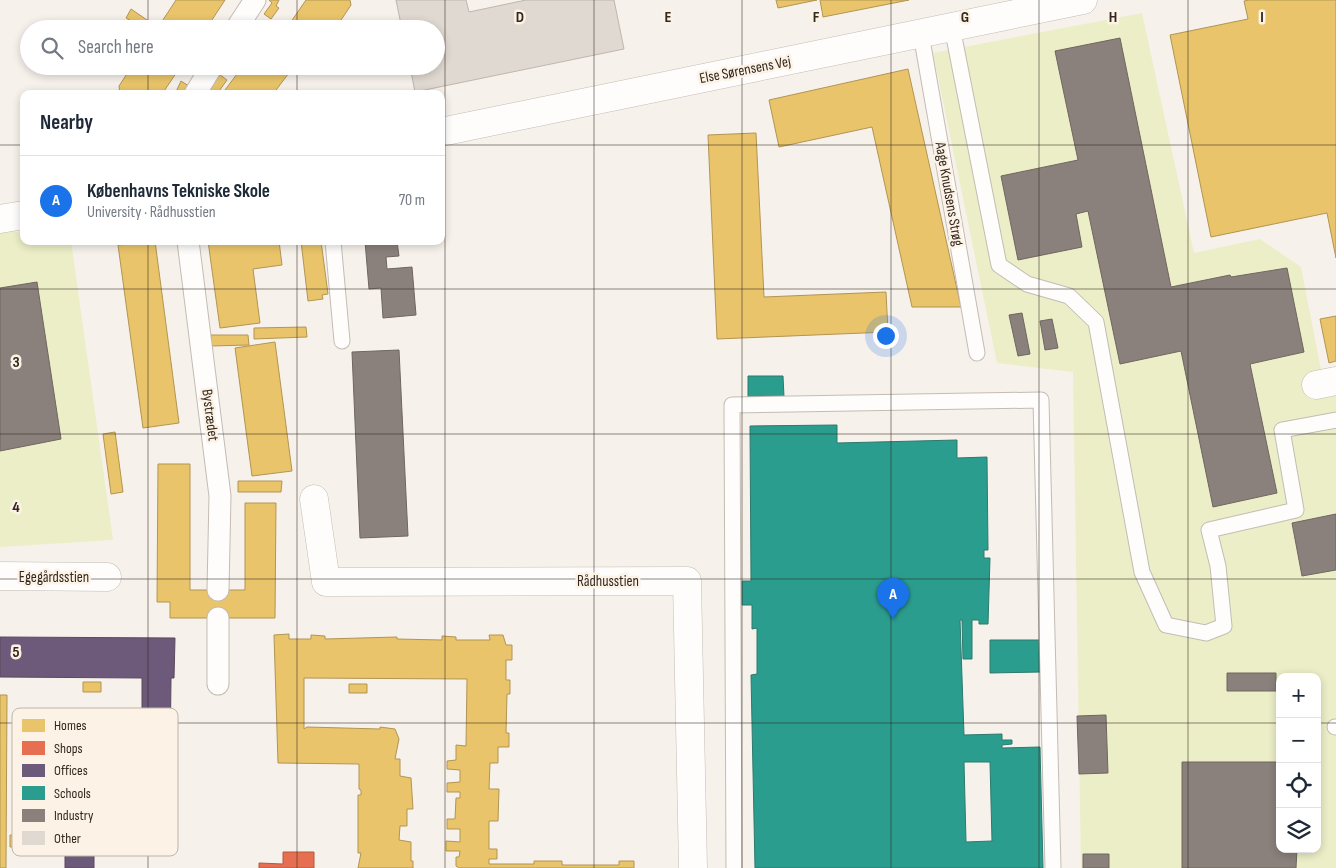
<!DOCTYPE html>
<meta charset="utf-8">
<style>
body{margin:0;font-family:"Sofia Sans Condensed",sans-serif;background:#f2f2f3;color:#1f2937}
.controls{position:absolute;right:15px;bottom:15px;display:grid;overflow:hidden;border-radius:10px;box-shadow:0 2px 8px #0003}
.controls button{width:45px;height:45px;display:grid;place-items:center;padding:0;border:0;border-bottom:1px solid #e0e1e3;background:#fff;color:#1f2937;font:25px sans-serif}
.you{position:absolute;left:885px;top:335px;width:18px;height:18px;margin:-12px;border:4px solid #fff;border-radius:50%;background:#1a73e8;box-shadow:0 0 0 8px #1a73e833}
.badge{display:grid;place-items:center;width:32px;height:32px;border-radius:50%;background:#1a73e8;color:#fff;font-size:16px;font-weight:700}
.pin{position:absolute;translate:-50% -41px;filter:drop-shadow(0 1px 2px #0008)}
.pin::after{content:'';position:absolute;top:26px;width:18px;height:15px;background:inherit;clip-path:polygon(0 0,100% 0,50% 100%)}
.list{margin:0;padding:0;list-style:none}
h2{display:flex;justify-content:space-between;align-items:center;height:65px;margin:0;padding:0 20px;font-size:21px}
h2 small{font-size:16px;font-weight:400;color:#747a83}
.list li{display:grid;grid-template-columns:32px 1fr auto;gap:15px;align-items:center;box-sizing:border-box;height:90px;padding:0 20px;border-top:1px solid #e0e1e3}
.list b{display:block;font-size:19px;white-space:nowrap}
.list p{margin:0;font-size:16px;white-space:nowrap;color:#747a83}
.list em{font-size:16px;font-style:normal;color:#747a83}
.icon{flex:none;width:28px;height:28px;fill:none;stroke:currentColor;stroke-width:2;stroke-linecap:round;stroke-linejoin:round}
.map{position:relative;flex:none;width:1336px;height:868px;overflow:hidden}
.search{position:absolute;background:#fff;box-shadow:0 2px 8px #0003;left:20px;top:20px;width:425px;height:55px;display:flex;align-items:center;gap:12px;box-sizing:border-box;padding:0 18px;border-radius:28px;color:#747a83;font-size:19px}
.panel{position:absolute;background:#fff;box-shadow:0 2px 8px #0003;left:20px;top:90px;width:425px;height:155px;border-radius:10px}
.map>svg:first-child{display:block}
.green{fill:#eceec7;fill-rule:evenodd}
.homes{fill:#e9c46a;stroke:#b29553}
.shops{fill:#e76f51;stroke:#b15a41}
.offices{fill:#6d597a;stroke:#5b4a5e}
.schools{fill:#2a9d8f;stroke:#2c7a6d;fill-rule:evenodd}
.industry{fill:#8a817c;stroke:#706660}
.building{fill:#e0d9d1;stroke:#beb6ae}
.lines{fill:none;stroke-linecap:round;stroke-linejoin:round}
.service-casing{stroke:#c3bcb4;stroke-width:17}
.pedestrian-casing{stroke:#c3bcb4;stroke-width:23}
.minor-casing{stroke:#c3bcb4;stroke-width:29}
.service{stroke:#fefdfc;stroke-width:15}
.pedestrian{stroke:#fefdfc;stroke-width:21}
.minor{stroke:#fefdfc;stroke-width:28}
.grid{fill:none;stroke:#32281d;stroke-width:1;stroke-opacity:0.55}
.labels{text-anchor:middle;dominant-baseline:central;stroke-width:5;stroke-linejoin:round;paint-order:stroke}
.street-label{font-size:15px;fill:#32281d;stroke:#fcf2e6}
.key{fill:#fcf2e6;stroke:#bfb5aa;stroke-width:1}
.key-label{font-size:14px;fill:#32281d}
.grid-label{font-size:16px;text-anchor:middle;font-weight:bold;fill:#32281d;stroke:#fcf2e6;stroke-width:5;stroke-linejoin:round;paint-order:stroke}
</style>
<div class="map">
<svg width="1336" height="868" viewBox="0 0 1336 868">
<rect width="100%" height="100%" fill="#f7f1eb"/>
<path class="green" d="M1142,13L1194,253L1260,239L1301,267L1322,375L1336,373V868H1081L1073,372L997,363L933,53ZM1280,677H1317V849H1280Z
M0,230L24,233V241H71L113,540L0,547Z"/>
<path class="homes" d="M176,0H225L206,29H157Z
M279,0L276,6L279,8L271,19L264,14L272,3L269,0Z
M306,0H350L351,5L335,29H286Z
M776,0H817L778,8Z
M820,0H909L823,17Z
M1249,0H1336V258L1327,213L1211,237L1170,35L1248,19L1244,1Z
M131,9L150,22L145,29L126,18Z
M132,66H181L162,94H120L119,86Z
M243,66H288L292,69L273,94H222Z
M908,69L961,307H912L872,127L779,147L769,100Z
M219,74L227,80L217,94H206Z
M181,81L189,86L184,94H175Z
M756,133L764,297L886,292L888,332L717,339L708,135Z
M155,241L179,423L143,428L118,245Z
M208,241H279L282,265L253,269L260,323L220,328Z
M301,241H321L328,294L322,295L323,299L308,301Z
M1336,316V361L1329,363L1320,319Z
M306,327L307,337L254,339V328Z
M211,335H248L249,345L211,346Z
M275,342L292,471L252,476L235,348Z
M115,432L123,492L111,494L103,434Z
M158,464H190V590H245V503H276L275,618H170V602H157Z
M238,481H282L281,492H238Z
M289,634V639H311V635L325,636V639L397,637V639L442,640V636L456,637V640H490L489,635H503L506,645H512V660H506V680H510V694H507L506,733H509V747H498V763H490L489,789H499L498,821H489V849H497V859H489V864H534V861H562V865H619V861H634V868H459L456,866V857H459L460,851H446V841L460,842V829H447V819H455L456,798H460V792H447V783L460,782V770L447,769V761L456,760V745L466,746L467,679L304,678V729L307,727L380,729V727L395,729L399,739L395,759H400V776L411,778L413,809H407V826H400L399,840L411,842V861H413V868H358L361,853H358V795H361V790L359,789V764L278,763L274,635Z
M83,682H101V692H83Z
M349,684H367V693H349Z
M0,695H7L6,868H0Z
M10,835H22L21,847H10Z"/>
<path class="shops" d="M283,852H314V868H259V863L283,864Z"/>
<path class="offices" d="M0,637L175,638L174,678H171L170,763H89V785H94V868H65V785H63V761L77,760V728L142,729V678L0,677Z"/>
<path class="schools" d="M748,376H783L784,397H748Z
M837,425V443L957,440V458L987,457L988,550H984V558H990L988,624H979V620H972V659H963L962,620H960L964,735L1002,734V740H1012V744L1002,745V748L1040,747L1043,868H755L751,675L757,674V628L752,629V605H742V581H751L750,426ZM964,762H990L992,841L966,842Z
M990,640H1041V672L990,673Z"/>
<path class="industry" d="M1120,38L1171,287L1230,275L1231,277L1287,268L1304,352L1250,364L1277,493L1213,507L1181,351L1120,364L1088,211L1076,214L1082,247L1018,260L1001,176L1078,160L1055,51Z
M365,241H397L399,256L386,257L387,269L412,267L416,315L383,318L381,288L369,289Z
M37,282L61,439L0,451V288Z
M1022,313L1030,354L1018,356L1009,315Z
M1052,319L1058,348L1045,350L1040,321Z
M399,350L408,536L360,538L352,352Z
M1336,514V570L1302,576L1292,523Z
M1227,673H1276V691H1227Z
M1106,715L1108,773L1079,774L1077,716Z
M1182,762H1280V849H1297L1296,868H1182Z
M1083,854H1109V868H1083Z"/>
<path class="building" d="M396,0H466L469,12L526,0H614L624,49L415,92L410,66H436V29H402Z"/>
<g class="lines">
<defs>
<path id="service" d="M952,27L999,265L1027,284L1069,296L1096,322L1142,572L1166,625L1206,633L1224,626L1218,566L1209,530L1296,510L1282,430L1336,420
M921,34L977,353
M333,241L342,341
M1335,727H1336
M734,868L732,405L1041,400L1053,868"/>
<path id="pedestrian" d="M236,29L255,0
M195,94L212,66
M188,241L220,496L218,590
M218,684V618"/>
<path id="minor" d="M441,132L1083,0
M0,219L24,215
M1316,385L1336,381
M314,499L326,582L687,581L693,868
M0,576L107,577"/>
</defs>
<use href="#service" class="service-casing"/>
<use href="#pedestrian" class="pedestrian-casing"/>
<use href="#minor" class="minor-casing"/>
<use href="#service" class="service"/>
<use href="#pedestrian" class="pedestrian"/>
<use href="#minor" class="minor"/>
</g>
<path class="grid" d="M148,0V29M297,0V29M445,0V868M594,0V868M742,0V868M891,0V868M1039,0V868M1188,0V868M148,66V94M297,66V94M0,145H24M441,145H1336M148,241V868M297,241V868M0,289H1336M0,434H1336M0,579H1336M0,723H1280M1317,723H1336"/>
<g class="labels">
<g class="street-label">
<text transform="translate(745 70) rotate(-11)">Else Sørensens Vej</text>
<text transform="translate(949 194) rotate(80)">Aage Knudsens Strøg</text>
<text transform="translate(210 415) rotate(83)">Bystrædet</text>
<text x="54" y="577">Egegårdsstien</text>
<text x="608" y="581">Rådhusstien</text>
</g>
</g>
<rect x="12" y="708" width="166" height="148" rx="8" class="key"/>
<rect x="22" y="719" width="23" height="13" fill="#e9c46a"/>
<rect x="22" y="741" width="23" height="14" fill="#e76f51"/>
<rect x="22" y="764" width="23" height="13" fill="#6d597a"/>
<rect x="22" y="786" width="23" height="14" fill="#2a9d8f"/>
<rect x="22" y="809" width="23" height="13" fill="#8a817c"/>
<rect x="22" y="831" width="23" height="14" fill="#e0d9d1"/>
<g class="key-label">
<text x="54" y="730">Homes</text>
<text x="54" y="753">Shops</text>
<text x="54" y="775">Offices</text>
<text x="54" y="798">Schools</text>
<text x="54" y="820">Industry</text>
<text x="54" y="843">Other</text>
</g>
<g class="grid-label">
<text x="520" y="22">D</text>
<text x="668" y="22">E</text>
<text x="816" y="22">F</text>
<text x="965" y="22">G</text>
<text x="1113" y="22">H</text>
<text x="1262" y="22">I</text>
<text x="16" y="367">3</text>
<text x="16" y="512">4</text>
<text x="16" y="657">5</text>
</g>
</svg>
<div class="controls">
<button>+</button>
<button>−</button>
<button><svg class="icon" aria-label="locate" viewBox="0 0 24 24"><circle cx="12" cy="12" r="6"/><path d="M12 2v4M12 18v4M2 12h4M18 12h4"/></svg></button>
<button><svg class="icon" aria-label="layers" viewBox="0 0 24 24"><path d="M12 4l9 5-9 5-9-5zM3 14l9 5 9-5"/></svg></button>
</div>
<div class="you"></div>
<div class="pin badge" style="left:893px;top:619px">A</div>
<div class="search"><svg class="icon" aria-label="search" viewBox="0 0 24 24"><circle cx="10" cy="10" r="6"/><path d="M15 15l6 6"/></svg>Search here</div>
<section class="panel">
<h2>Nearby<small></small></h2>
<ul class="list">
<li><span class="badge">A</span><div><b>Københavns Tekniske Skole</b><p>University · Rådhusstien</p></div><em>70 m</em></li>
</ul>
</section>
</div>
